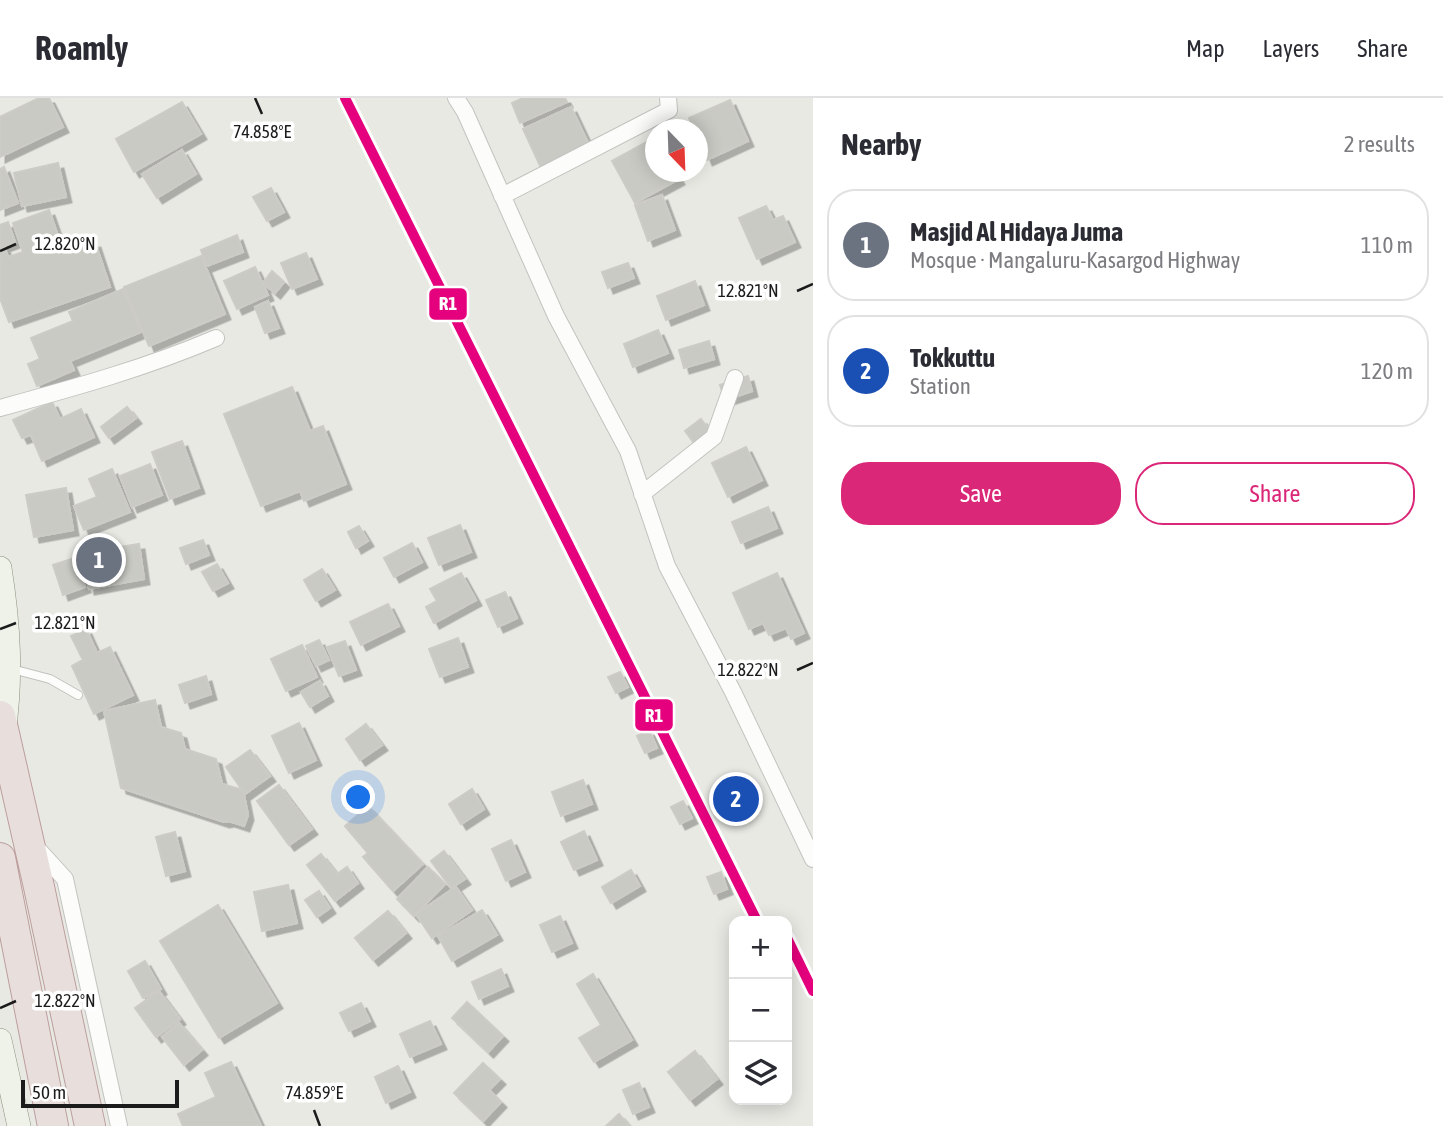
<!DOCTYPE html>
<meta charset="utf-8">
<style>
body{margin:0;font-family:"Asap Condensed",sans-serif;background:#f2f2f3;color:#2b2b33}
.controls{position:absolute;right:21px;bottom:21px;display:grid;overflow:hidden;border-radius:14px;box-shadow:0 4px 18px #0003}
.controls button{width:63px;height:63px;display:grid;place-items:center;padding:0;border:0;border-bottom:2px solid #e1e1e2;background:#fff;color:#2b2b33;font:35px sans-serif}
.compass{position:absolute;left:645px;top:21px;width:63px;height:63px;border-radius:50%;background:#fff;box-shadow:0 4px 18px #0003;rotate:157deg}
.scale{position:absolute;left:21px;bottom:18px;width:158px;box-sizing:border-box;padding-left:7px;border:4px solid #1b1b1b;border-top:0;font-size:19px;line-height:24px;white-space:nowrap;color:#1b1b1b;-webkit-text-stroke:5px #fff;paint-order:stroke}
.you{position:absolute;left:359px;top:700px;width:24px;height:24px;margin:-18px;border:5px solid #fff;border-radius:50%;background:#1a73e8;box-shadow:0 0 0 10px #1a73e833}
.badge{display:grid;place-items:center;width:46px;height:46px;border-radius:50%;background:#db2777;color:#fff;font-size:23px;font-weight:700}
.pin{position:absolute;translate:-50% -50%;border:4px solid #fff;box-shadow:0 2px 7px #0006}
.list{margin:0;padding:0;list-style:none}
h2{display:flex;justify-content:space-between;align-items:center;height:91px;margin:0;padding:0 28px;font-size:30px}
h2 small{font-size:23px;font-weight:400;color:#7c7c81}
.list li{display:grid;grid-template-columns:46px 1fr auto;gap:21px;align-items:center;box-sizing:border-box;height:112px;margin:0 14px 14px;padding:0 14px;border:2px solid #e1e1e2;border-radius:28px}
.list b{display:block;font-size:26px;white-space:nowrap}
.list p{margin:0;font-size:23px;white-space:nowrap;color:#7c7c81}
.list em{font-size:23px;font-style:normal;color:#7c7c81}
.actions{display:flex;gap:14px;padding:21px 28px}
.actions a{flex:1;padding:16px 0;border:2px solid #db2777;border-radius:28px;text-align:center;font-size:24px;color:#db2777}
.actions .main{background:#db2777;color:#fff}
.icon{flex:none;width:38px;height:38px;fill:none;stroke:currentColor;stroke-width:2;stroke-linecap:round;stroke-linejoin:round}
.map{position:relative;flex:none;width:813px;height:1028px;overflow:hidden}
header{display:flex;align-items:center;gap:42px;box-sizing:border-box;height:98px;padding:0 35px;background:#fff;border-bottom:2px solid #e1e1e2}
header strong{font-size:33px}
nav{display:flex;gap:38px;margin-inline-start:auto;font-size:24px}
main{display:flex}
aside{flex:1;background:#fff}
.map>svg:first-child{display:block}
.building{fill:#cacac5;stroke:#cccbc5;stroke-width:2;filter:url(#shadow)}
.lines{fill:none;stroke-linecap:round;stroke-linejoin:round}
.lane-casing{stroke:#c2c2c0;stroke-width:10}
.street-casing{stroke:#c2c2c0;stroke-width:18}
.secondary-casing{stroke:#8a927d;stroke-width:24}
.highway-casing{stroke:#bc9e9c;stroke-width:32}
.lane{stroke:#fcfcfb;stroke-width:8}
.street{stroke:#fcfcfb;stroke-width:16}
.secondary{stroke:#eff2e9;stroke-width:23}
.highway{stroke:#e8dfdd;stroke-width:30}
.rail-1-casing{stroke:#fff;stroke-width:16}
.rail-1{stroke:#e5007d;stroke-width:10}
.ticks{fill:none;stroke:#1b1b1b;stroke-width:2.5}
.ticks-label{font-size:18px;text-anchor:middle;fill:#1b1b1b;stroke:#fff;stroke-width:7;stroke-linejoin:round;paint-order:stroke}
.line-badge{stroke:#fff;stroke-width:2.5}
.badge-label{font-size:19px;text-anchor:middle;font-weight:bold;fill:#fff}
</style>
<header>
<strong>Roamly</strong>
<nav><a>Map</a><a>Layers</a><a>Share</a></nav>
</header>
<main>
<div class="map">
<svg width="813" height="1028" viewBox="0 0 813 1028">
<defs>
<filter id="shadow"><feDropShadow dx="5.5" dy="5.5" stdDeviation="0" flood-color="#0004"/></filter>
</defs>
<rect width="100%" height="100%" fill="#e9e9e4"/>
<path class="building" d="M39,0H49L63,29L0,59V19Z
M523,0H565L567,4L520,25L512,5Z
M730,2L748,43L707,62L698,39V32H694L689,20Z
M182,4L201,36L134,74L116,41Z
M571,9L590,49L542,72L523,31Z
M656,39V74H675L679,81L635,105L612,63Z
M182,52L196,76L157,100L142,76Z
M58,65L66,99L22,108L14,75Z
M4,69L18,105L0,112V71Z
M271,90L284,114L267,123L253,99Z
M662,97L675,132L648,143L635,107Z
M766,108L773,122L783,118L795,144L757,161L739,120Z
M49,112L64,155L95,144L110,189L9,224L0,200V127L8,124L15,144L4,148L8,159L23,154L13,125Z
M237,137L243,154L207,168L201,152Z
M306,155L317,181L292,191L281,165Z
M201,158L225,216L149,248L124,189Z
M628,165L634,180L608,190L602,174Z
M255,169L268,197L237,211L224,183Z
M272,173L284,184L275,195L263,185Z
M695,183L704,207L666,222L657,198Z
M123,191L141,234L70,263L74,272L37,288L28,266L40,261L31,240L73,223L69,214Z
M268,203L279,230L265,235L255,209Z
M658,232L668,255L633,269L624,246Z
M709,243L714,261L684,270L679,252Z
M748,278L752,293L725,302L720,287Z
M292,289L310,333L323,328L346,386L304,403L300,393L261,408L224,316Z
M52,304L60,321L81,311L94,339L42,363L31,337L22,340L13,322Z
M127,309L136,320L109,340L101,329Z
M701,321L710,333L694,345L685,333Z
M182,343L199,390L170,401L152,354Z
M746,349L762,382L728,399L712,365Z
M150,366L162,397L132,409L120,378Z
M112,371L130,414L84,432L74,408L97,399L89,381Z
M66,390L73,432L34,439L26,397Z
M768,409L777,430L741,445L732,424Z
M460,427L471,454L439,467L428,440Z
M359,428L368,443L356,450L348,434Z
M203,442L209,457L186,466L180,450Z
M412,445L422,464L394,479L384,460Z
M139,446L144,481L89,491L83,455Z
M75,460L85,489L63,497L53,467Z
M217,466L228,485L213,493L202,474Z
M322,471L335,492L316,503L304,482Z
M461,475L476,502L434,525L426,509L437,503L430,491Z
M777,475L804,535L791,541L786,530L769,537L763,525L749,531L733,495Z
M505,494L517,520L498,529L486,502Z
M388,506L399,528L361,547L350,524Z
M86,531L97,555L110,549L133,597L94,616L72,568L83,562L71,538Z
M458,540L468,569L440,579L429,551Z
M319,542L329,562L316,568L306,548Z
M345,543L356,572L339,578L327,549Z
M302,547L317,579L286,593L271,561Z
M620,574L628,589L616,595L608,579Z
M206,578L211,596L185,605L179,587Z
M320,583L328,598L310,609L301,594Z
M155,602L161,629L181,635L185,651L216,661L222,686L243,692L248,717L244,728L229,723L224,724L121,690L104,613Z
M299,625L316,662L289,675L272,638Z
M366,626L382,647L360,662L346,641Z
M649,632L657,650L645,655L637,638Z
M250,652L270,678L245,696L226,669Z
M583,682L592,706L561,718L552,694Z
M279,687L312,731L289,747L257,703Z
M472,691L484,711L461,726L449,706Z
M683,703L692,720L680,726L671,709Z
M368,708L423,766L393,793L363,759L368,755L345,728Z
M584,733L597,762L574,772L561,744Z
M175,734L185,773L166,778L156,739Z
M511,742L525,774L506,783L492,751Z
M444,753L465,781L451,790L431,763Z
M321,756L337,776L347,769L358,785L335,803L307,767Z
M428,769L445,786L414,818L397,801Z
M631,772L640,788L611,805L602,789Z
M721,774L727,791L714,796L707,779Z
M288,787L297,825L262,833L254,794Z
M456,789L472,812L432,840L416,816Z
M319,793L330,810L317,819L305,802Z
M218,807L277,905L219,940L160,843Z
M482,812L497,837L452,863L438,838Z
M388,813L406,835L373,862L355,840Z
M560,818L572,845L552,854L540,827Z
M145,863L161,891L143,900L128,873Z
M501,871L508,888L479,901L472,884Z
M593,876L632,942L594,964L579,940L601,927L577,886Z
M159,893L180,921L156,939L135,910Z
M467,904L503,938L488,954L452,920Z
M361,905L370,923L349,933L340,915Z
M430,923L441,946L410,959L400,936Z
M179,925L202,952L184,967L162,939Z
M695,953L717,981L690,1002L668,974Z
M231,964L261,1028H183L178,1016L216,999L205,975Z
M483,965L500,981L489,992L501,1004L483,1023L454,995Z
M398,968L410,994L386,1005L375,979Z
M639,985L649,1009L633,1016L623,992Z
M619,1016L629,1028H606Z"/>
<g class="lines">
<defs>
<path id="lane" d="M12,571L50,581L78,597"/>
<path id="street" d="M456,0L465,14L556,218L628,353L667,468L733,594L813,761
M502,98L669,12L668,0
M0,310C73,290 146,270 216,240
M642,396L714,339L735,280
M34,747L65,781L119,1028"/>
<path id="secondary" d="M0,470C9,527 12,578 4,635
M0,942L19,1028"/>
<path id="highway" d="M0,618L39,789L90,1028
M0,760L53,1028"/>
</defs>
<use href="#lane" class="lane-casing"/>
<use href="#street" class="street-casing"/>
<use href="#secondary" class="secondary-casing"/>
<use href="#highway" class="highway-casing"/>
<use href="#lane" class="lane"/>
<use href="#street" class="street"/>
<use href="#secondary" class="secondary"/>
<use href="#highway" class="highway"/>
<defs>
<path id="rail-1" d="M345,0L757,823
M787,840L813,893"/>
</defs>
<use href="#rail-1" class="rail-1-casing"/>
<use href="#rail-1" class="rail-1"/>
</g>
<path class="ticks" d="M255,0L262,16M0,153L16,146M797,193L813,186M0,531L16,525M797,572L813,565M0,910L16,903M314,1012L320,1028"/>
<g class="ticks-label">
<text x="262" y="40">74.858°E</text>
<text x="65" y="152">12.820°N</text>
<text x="748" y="199">12.821°N</text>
<text x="65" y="531">12.821°N</text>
<text x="748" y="578">12.822°N</text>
<text x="65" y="909">12.822°N</text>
<text x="314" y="1001">74.859°E</text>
</g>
<g class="line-badge">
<rect x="428" y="189" width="40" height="34" rx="7" fill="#e5007d"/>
<rect x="634" y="600" width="40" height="34" rx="7" fill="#e5007d"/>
</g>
<g class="badge-label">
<text x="448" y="212">R1</text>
<text x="654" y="624">R1</text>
</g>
</svg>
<div class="controls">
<button>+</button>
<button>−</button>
<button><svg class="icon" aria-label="layers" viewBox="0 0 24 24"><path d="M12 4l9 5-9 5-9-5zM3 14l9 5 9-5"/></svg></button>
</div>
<svg class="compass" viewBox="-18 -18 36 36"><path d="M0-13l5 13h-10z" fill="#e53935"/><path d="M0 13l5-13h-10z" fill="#7c7c81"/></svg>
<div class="scale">50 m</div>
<div class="you"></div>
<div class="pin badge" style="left:99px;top:462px;background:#6b7280">1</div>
<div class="pin badge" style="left:736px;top:701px;background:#1a4fb4">2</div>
</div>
<aside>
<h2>Nearby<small>2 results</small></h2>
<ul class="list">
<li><span class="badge" style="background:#6b7280">1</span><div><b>Masjid Al Hidaya Juma</b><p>Mosque · Mangaluru-Kasargod Highway</p></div><em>110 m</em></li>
<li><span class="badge" style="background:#1a4fb4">2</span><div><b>Tokkuttu</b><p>Station</p></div><em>120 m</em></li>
</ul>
<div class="actions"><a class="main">Save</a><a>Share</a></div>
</aside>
</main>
